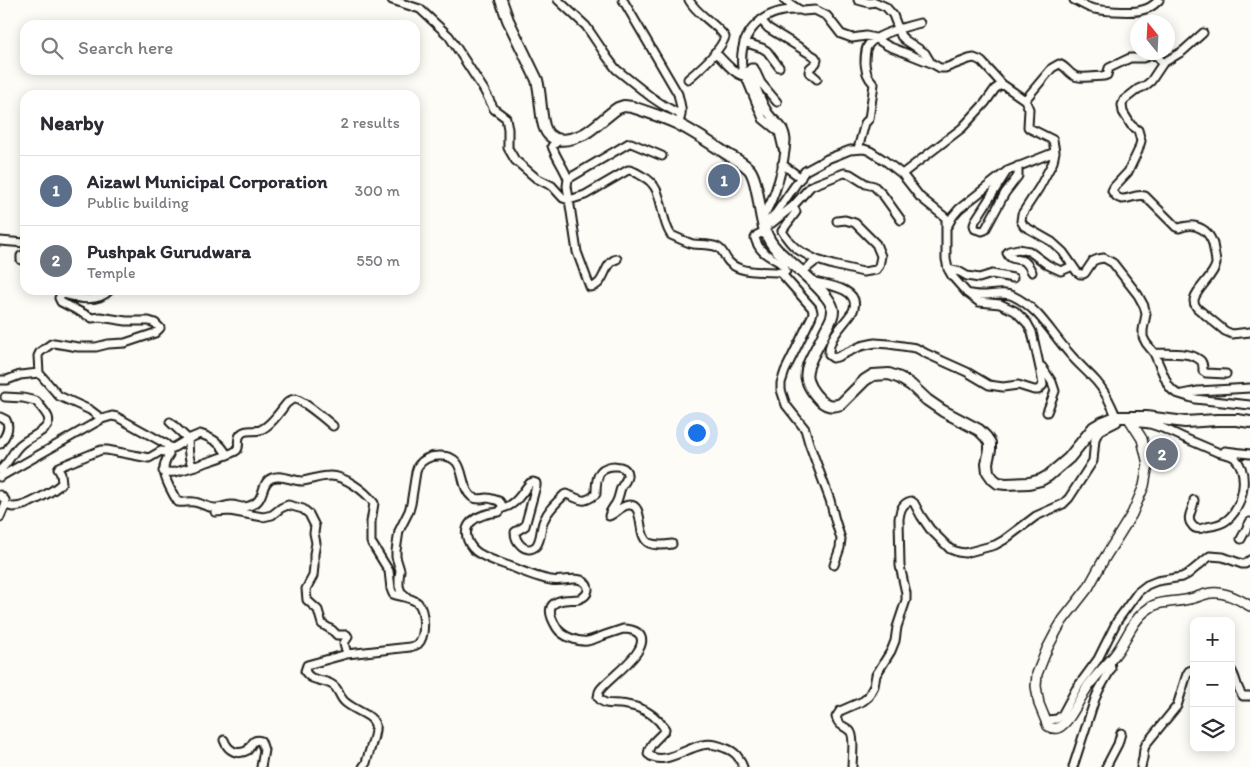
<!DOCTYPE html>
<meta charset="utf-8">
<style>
body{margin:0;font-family:Itim,sans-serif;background:#f2f2f3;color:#2b2b33}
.controls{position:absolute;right:15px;bottom:15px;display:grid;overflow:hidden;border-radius:10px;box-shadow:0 2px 12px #0003}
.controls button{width:45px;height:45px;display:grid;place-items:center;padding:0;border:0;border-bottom:1px solid #e1e1e2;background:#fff;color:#2b2b33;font:25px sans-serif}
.compass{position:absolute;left:1130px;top:15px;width:45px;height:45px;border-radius:50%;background:#fff;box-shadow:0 2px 12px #0003;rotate:342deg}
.you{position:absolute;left:696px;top:432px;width:18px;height:18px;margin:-12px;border:4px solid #fff;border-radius:50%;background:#1a73e8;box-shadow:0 0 0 8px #1a73e833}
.badge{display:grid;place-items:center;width:32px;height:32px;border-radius:50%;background:#0b8043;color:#fff;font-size:16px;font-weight:700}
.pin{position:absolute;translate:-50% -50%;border:2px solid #fff;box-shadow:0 1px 5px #0006}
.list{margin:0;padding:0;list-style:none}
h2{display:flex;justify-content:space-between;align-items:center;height:65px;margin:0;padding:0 20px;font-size:21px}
h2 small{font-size:16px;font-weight:400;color:#7c7c81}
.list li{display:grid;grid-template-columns:32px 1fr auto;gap:15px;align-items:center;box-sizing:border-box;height:70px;padding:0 20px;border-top:1px solid #e1e1e2}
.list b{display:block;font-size:19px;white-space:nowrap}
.list p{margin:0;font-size:16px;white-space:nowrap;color:#7c7c81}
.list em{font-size:16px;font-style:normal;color:#7c7c81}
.icon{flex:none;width:28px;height:28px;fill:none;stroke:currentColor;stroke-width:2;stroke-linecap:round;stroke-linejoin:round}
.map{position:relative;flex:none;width:1250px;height:767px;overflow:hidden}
.search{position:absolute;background:#fff;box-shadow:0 2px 12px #0003;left:20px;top:20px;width:400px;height:55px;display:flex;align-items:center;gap:12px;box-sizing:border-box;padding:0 18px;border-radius:15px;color:#7c7c81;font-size:19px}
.panel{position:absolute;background:#fff;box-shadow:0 2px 12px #0003;left:20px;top:90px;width:400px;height:205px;border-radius:15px}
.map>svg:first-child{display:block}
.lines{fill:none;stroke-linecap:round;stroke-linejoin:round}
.minor-casing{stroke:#1c1c1c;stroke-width:11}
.major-casing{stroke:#1c1c1c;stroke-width:12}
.highway-casing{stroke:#1c1c1c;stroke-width:14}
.minor{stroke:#fdfcf7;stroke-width:7}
.major{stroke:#fdfcf7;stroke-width:9}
.highway{stroke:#fdfcf7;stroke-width:10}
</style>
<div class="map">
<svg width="1250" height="767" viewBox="0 0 1250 767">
<rect width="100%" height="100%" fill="#fdfcf7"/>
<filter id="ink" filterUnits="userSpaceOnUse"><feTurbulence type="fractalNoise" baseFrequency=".02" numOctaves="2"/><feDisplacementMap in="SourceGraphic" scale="10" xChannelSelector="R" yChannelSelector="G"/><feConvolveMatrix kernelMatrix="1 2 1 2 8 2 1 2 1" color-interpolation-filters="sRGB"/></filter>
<g filter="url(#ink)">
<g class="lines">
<defs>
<path id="minor" d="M392,0L420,9L449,36L484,90L494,109L506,118L508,129V148L515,160L536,178L552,186L563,198L569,200L585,195L628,170C633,170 637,173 642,176C666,187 658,216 671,235C678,238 686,242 693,244C701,245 710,244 717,247C724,250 724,257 729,262C740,274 764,271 779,272L781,273L812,308L813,312L812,316L785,371L781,383V390L786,405L805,429L809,443L830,500L835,520L841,539L840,548L834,565
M558,0L586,26L607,57L616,69L651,97L663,105L681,115
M623,0L678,94C680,103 683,111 680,119
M784,0L798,9L803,11L815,10L827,16L841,34L852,38L866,36L875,38L888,46L931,63L940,68H945L969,59L974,58L979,60L982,62L1002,84L1025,100L1029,109L1028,127L1029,128L1053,140L1055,152L1053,162L1039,188L1022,214L1021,221L1024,226L1052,242L1063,252L1077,272L1080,274H1083L1085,273L1093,261L1098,259L1104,258L1113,263L1138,295L1144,306L1146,314L1143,330V337L1146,343L1154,353L1168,385L1172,390L1176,393L1195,399L1250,405
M858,0L869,3L875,2L886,7L893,15L901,36L905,40L925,53L931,63
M1074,0C1079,2 1083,5 1088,7C1096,11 1134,13 1142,10C1149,9 1154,5 1159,0
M761,20L768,28L815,57L817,60L816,63L810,68L809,72L817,79
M1203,33L1183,51L1163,63L1151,81L1145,86L1138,89L1124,100L1122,105L1123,112L1131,125L1138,130L1141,141L1138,151L1128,172L1114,187L1112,191C1122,208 1132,192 1145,196L1176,227L1179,228C1187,225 1194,224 1202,229C1208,232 1211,238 1213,244C1214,251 1216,258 1216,264C1214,276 1194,291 1194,301C1194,305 1196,306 1197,308L1225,331L1232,334L1250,332
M744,42L762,48L767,51L779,67
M715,52C722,59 735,75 744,76
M688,79C700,69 720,51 725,37C716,23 697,15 689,0
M1025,100L1052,68L1059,64C1066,66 1068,73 1075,76C1081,79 1097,76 1104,76L1107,75L1109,68L1130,58H1143L1153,55L1157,56L1163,63
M559,140L552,146C556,158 565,169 568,179
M783,149L779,132L763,119L742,68C738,33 762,9 798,10
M858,149L865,123L869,119L874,84C867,77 866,72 865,63C865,57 865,48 869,44C877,34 908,26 920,23
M782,164L801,178
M1007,171L975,221L974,225L975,229L982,231L985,230L1005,193L1018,176V166
M902,174L962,128L985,103L995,89L1002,84
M793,206L796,212L782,231C793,249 799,251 817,260
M762,218C775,200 785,163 786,140C784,123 777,125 769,114C761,103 756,86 750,73L749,70L751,68H754L761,83L777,102
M762,222L770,219L776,213L805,171L827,159L840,154L850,150L864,149L870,151L884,160L902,174L920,197L946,218V259L948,269L952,276L967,293L979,302L1000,304L1015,311L1027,323L1032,332L1041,373L1043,385L1038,390H1034L1018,385L1003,387L989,385L967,372L927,354L916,348L889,344L875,343L861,346L837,357L833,358L829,355C828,337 843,326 853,311C862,289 829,285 814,282
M948,225L953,216L959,209L1007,171L1055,152
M764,227L772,223L793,206L811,186L844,173L850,174L866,184L874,186L883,195L901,220
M767,235L761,233L757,235L755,238C761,260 782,257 786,271L784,273H781
M0,241L25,243
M25,254L21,256V260L25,261
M617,259C603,262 606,286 590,287L577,252L567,186L568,179L629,143H631L662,156
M948,269L960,272L967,276L979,278L992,274L1013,278
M802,272L817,260L833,265L863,272L876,270L879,266L881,256L876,244L855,223L845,220L837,221
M1032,272C1030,268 1028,264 1025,262C1018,257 1011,262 1007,253L1009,251L1018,249L1029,251L1048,265L1061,271L1073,266
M1154,353C1168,354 1189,351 1200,360C1203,362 1203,367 1203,371L1206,373L1226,374
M1042,367L1052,382L1055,391L1047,412
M0,380H7L20,375L39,373
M1183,394L1198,391L1250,388
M0,417L6,420C11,428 5,437 0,444
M102,419L90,410L59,396L39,373L38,356L40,352L51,344L54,343L78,347H96L108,344L125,343L155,333L160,328L155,323L149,321H126L100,317L92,318L61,302L59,298L60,296L64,294C78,299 98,303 110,290
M170,422L188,439C189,448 187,456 192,465L196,466
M1131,422C1137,423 1144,423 1150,424C1166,428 1181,437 1196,443C1203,446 1210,449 1217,452C1223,454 1230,454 1235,458C1250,474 1243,507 1227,520C1221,525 1213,526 1206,527C1201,529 1195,530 1192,525C1185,517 1194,509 1194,500
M168,446L173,448L188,439L200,434C212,438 221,443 227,455
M1225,451L1250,454
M0,470C9,463 12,452 20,445C28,437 53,430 48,417C45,411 40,406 36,401L23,398L5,397
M163,471C167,472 171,473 175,472C183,470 232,455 237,450C241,445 235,438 242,433C247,429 254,432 260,430C271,426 280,411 287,403C290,401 291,399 295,399C302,400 326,420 333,426
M0,477L102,419L112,416L117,417L166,444C174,456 163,458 164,470C164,478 173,495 178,502C184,503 188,501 194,502C201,503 208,508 216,508C221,508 226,505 231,505C239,505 240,509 249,506C267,501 259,483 272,478C282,474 292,481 302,481C311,480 320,476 329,476C344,475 365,491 374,503L371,522V542L389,571L391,589L393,594C401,597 411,597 418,603C425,611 426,637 418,644C415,646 413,646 410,647L347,654L307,665L305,671C311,683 325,678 334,686C339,690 340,698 345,702C352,708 360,711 368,716C371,718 374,721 375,725C377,733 368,754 366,763L363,767
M0,495L5,500L6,503L0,517
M6,505C10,506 10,507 14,507C26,507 54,491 62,483L61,474L58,469L59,467L101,450H107L149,458L161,451L165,452L169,455
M502,508C516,506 522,492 530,483L533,482L536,483V486L525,526L515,532C515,542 526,555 536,546C542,539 540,528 544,520C548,510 556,503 564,495L566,494C581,499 582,505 596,494C596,486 596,477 601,471C606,465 626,463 627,474C628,480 623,483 621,488C619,493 619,498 616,503C613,508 610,510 609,516C616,514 621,505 629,505C645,504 636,536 649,543C656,546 665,545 672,544
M215,512L230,511L263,517L272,515L281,508L288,505L303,509L309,514L315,526L314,533L316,543L314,554V566L313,576L306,589L307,600L318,610L322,624L332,630L337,635H347L348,637L344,643L347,654
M1241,539L1250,522
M408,598L401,592L399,586V579L400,570L396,557V551L399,531L409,511L411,504L416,472L418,466C423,459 430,456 438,456C469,454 457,485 472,497C477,500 482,499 487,498C491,498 495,500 499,501C503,505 503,508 499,512C489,513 478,515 471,522C461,533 469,548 480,554C490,560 501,563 512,567C524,572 538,578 551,580C561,582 573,577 581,580C592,585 589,596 579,599C574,600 569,599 564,600C545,603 549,615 557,628C562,636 577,642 587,641C593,640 599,637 605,635C611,633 617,631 623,629C628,629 634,630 638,633C655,648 607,679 600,690C598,693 599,694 598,697C604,706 612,703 620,704C625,704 631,706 636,707C649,711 658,718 665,729L664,731C658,739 649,743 648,754C662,767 686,748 702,745C710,743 718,745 725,748C736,752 739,757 743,767
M1231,670C1237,678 1236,689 1243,696H1250
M1046,722L1048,720L1057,719L1062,715L1076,689L1098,659L1117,621L1138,592L1147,585L1157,581L1182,577L1188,574L1210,556L1223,557L1242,564H1245L1250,560
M224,740C228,751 238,756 248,750C252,744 253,738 261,741L264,750L261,767
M852,767C852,759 855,736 850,731C844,725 839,727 836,717L840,711L863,701L868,697L874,686L876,675L891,651L895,641L897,627L906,600V593L900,566L899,519C900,511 902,503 911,501L914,503L921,516L930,529L950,549L958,552L965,553L995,545L1004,540L1036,516L1063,504L1069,498L1093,461L1095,439L1099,431L1117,422C1117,416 1114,412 1112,407C1108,398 1103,389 1096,381C1087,371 1077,363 1069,353C1051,333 1039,308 1013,296C1000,290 984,299 967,293
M1073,767L1095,699L1099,690L1111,669L1110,660
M1106,767L1118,744L1121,733
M1141,767L1143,758L1144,749L1146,744L1177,706L1187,674L1189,671L1194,669"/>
<path id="major" d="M1128,417L1142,439L1148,464L1144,486L1132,514L1104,559L1088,588L1063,620L1057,630L1047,649L1037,674L1036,686L1039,704L1048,726C1051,728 1054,729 1058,728C1069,723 1079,700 1085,691C1094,676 1107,666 1117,652C1127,638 1133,619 1148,609C1159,600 1175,603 1189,599C1196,598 1203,594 1211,593C1224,591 1239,599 1250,606"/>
<path id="highway" d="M501,0L508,20L537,80C541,95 540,111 544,126C550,145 569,141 584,134C594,129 607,115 618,108L624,106L632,107C647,112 663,117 678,124C696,133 713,145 730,156C736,159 744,164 749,169C751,171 753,176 754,179C762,203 758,231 777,250C789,262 833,295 833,311C833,317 829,324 826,329C823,336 820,342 816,349C804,371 801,380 820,400C826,406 833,407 841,404L865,380L873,375L889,374L900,378L911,385L927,400L943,411L979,430L986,437L990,443V450L987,463L988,472L993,479L998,483L1006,484L1029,483L1041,480L1048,476L1069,458L1094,427L1101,423L1116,417H1146L1185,422L1217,420H1237L1250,422"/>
</defs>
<use href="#minor" class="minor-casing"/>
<use href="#major" class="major-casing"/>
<use href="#highway" class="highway-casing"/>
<use href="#minor" class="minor"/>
<use href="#major" class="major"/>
<use href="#highway" class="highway"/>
</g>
</g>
</svg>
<div class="controls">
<button>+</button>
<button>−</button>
<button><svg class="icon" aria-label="layers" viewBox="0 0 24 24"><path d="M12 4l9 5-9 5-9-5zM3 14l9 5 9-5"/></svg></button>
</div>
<svg class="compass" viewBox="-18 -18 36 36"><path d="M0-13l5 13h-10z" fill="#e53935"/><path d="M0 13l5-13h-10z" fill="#7c7c81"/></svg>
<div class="you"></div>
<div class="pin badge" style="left:724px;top:180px;background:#5c6f8a">1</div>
<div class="pin badge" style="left:1162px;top:454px;background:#6b7280">2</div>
<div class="search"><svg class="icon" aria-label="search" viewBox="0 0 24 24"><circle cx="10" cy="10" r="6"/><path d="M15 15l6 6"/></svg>Search here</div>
<section class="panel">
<h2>Nearby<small>2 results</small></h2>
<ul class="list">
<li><span class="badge" style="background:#5c6f8a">1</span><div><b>Aizawl Municipal Corporation</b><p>Public building</p></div><em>300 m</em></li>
<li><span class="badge" style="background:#6b7280">2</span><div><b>Pushpak Gurudwara</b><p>Temple</p></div><em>550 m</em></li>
</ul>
</section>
</div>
